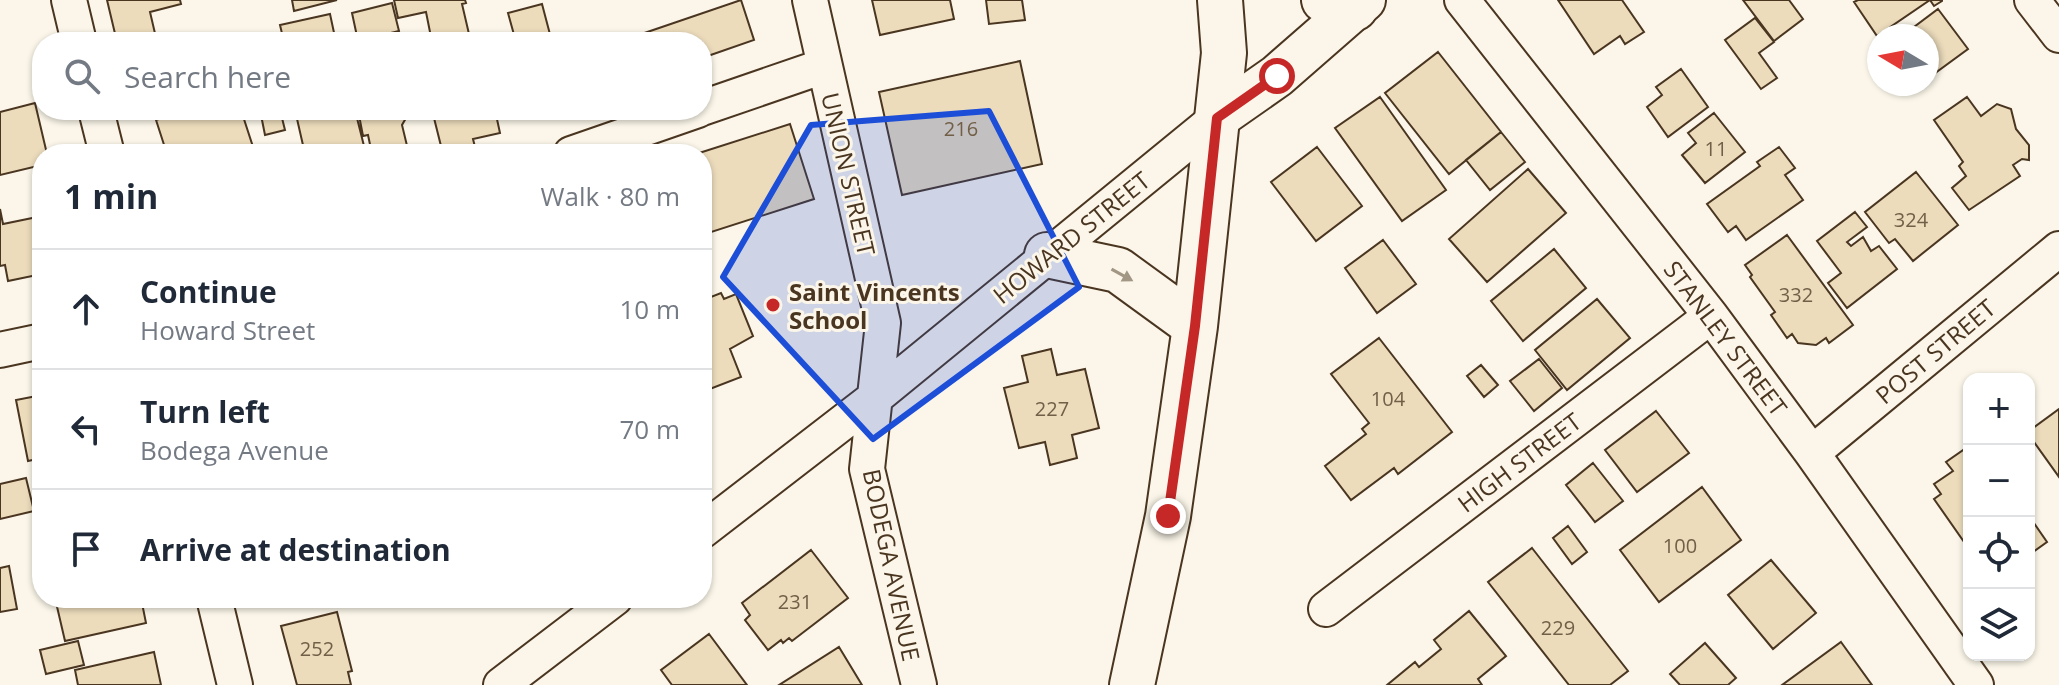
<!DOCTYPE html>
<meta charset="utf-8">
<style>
body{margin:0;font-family:"Open Sans",sans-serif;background:#f2f2f3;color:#1f2937}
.controls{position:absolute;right:24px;bottom:24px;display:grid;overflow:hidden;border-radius:16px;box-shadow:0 2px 6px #0004}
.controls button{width:72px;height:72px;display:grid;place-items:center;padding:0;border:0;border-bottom:2px solid #e0e1e3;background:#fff;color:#1f2937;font:40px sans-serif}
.compass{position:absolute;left:1867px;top:24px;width:72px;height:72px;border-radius:50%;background:#fff;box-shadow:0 2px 6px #0004;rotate:280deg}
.stop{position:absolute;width:24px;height:24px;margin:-18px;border:6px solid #c62828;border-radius:50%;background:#fff}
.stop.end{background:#c62828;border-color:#fff;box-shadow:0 2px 8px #0008}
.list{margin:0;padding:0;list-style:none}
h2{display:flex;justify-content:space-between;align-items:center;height:104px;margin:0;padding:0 32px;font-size:34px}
h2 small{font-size:26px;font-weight:400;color:#747a83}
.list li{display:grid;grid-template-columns:52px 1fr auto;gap:24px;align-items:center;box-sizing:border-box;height:120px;padding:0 32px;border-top:2px solid #e0e1e3}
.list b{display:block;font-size:30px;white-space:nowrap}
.list p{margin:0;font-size:26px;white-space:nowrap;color:#747a83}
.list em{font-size:26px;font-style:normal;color:#747a83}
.icon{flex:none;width:44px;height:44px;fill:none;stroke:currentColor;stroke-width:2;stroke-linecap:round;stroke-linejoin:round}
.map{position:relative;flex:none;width:2059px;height:685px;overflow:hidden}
.search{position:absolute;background:#fff;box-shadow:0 2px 6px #0004;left:32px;top:32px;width:680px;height:88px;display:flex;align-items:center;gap:20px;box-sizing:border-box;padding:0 28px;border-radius:32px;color:#747a83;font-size:30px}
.panel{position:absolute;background:#fff;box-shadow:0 2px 6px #0004;left:32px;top:144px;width:680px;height:464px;border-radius:32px}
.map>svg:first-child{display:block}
.building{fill:#ecdcbc;stroke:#4a3520;stroke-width:2}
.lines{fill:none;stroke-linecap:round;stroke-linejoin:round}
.minor-casing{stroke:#4a3520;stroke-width:38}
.tertiary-casing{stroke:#4a3520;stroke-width:46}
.primary-casing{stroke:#4a3520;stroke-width:48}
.minor{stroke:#fbf6e9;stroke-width:34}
.tertiary{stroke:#fbf6e9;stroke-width:42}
.primary{stroke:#fbf6e9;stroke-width:44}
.oneway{fill:#a29684}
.route{stroke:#c62828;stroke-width:10}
.marked{fill:#1d4ed8;fill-opacity:0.2;stroke:#1d4ed8;stroke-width:6;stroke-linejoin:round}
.poi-dot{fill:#c62828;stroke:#fbf6e9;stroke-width:3}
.labels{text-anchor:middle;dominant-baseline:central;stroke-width:6;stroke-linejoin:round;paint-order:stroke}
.number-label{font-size:20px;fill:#725f47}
.street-label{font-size:24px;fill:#4a3520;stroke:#fbf6e9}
.poi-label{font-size:24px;font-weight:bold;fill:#4a3520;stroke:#fbf6e9;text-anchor:start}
</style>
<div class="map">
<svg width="2059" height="685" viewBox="0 0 2059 685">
<rect width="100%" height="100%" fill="#fbf6e9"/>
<path class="building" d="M107,0H180L181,4L150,12L157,42H117Z
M292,0H337L294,11Z
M394,0H465L466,3L462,4L469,34L432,42L426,12L398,18Z
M741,0L754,40L702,58V42H618Z
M872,0H950L954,19L880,35Z
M986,0H1022L1025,20L989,24Z
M1558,0H1622L1644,32L1625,44L1620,36L1594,54Z
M1743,0H1789L1803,19L1774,41Z
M1858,0H1942V1L1934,6L1930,0L1877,36L1854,2Z
M392,3L399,31L358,41L352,13Z
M542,4L552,42H516L508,13Z
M1938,9L1968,49L1927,79V36H1902Z
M330,14L336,42H284L280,25Z
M1755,18L1774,42L1759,53L1777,78L1761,89L1725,40Z
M1438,52L1501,132L1449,174L1385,93Z
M1020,61L1042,164L902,195L879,92Z
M1681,69L1708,107L1668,137L1647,107L1662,95L1656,87Z
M1380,97L1446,190L1402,221L1335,128Z
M1967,97L1981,116L1997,104L2011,109L2016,129L2029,145V160L2022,159L2013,165L2020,176L1969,210L1952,188L1966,176L1959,166L1963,162L1934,120Z
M35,103L47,154H42V165L0,175V112Z
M185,110H241L254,150L243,154H167L156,120Z
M260,110H280L285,130L265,135Z
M295,110H355L366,154H305Z
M358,110H404L406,118L402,125L409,154H372L368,135L363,136Z
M432,110H495L500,133L473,139L475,147L443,154Z
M1714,113L1745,152L1705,183L1682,155L1696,143L1688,133Z
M790,124L814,199L702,235V154H696Z
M1501,132L1525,162L1490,190L1466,160Z
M1317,147L1362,206L1316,241L1271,182Z
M1779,147L1795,168L1785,175L1803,200L1746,240L1736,226L1728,232L1707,204L1760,166L1757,162Z
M1528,169L1566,213L1487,282L1449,239Z
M1916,172L1958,225L1913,261L1895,239L1889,243L1865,212Z
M0,209L3,224L42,216V274L8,281L5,265L0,266Z
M1855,212L1867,227L1847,242L1851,246L1863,237L1871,251L1879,246L1897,269L1847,308L1828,283L1841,273L1817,241Z
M1787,235L1853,325L1829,343L1826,338L1816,345L1798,343L1792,334L1787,338L1771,315L1775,312L1750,277L1752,275L1745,265Z
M1383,240L1416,284L1377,313L1345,268Z
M1554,249L1586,288L1523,341L1491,301Z
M702,274L711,297L721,293L724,299L736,294L753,336L730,349L741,377L702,392Z
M1597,299L1630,338L1567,390L1535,350Z
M1379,338L1452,432L1398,474L1394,468L1351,500L1325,466L1366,434L1362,429L1369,423L1331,374Z
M1051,349L1057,375L1085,369L1099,428L1072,435L1077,458L1050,465L1045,442L1019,448L1004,388L1028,382L1022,356Z
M1539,359L1562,388L1534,411L1510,381Z
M1481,365L1498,385L1484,397L1467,376Z
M42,395V458L28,461L16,400Z
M2059,409V477L2029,435V431Z
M1656,411L1689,453L1637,492L1605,450Z
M1969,446V549L1934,499L1941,494L1934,484L1953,471L1946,462Z
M1593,463L1623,501L1595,522L1566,485Z
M26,478L34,511L0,519V484Z
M1702,487L1741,540L1659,602L1620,550Z
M2029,516L2047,542L2029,555Z
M1568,526L1587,552L1572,564L1553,538Z
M1532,548L1628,671L1610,685H1569L1488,582Z
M811,550L848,598L792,641L789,638L783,643L781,640L768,650L745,620L750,615L742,603Z
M1771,560L1816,613L1773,649L1728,595Z
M9,566L17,609L0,612V568Z
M55,598H141L146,623L65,641Z
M1469,611L1506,656L1478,679L1482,685H1387L1415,662L1419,667L1441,649L1434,640Z
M337,612L352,671L348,672L351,685H297L281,626Z
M709,634L747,685H672L661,670Z
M78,641L84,665L46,674L40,650Z
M1841,642L1872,685H1782Z
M1705,643L1736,678L1728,685H1680L1670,674Z
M839,647L862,685H779Z
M154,652L161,685H78L75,670Z"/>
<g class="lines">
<defs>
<path id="minor" d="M69,0L79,42
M810,0L883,323L867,469L919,685
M1462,0L1711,316L1812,453L1976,685
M2032,0L2059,35
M702,108L824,66
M96,110L107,154
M571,154L698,110
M0,350L42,341
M1812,453L2059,249
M702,531L877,396L1217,118
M214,598L235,685
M1326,609L1711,316
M501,685L615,598"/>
<path id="tertiary" d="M1217,118L1277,76L1364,0"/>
<path id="primary" d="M1324,0L1355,8
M1047,255L1118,270L1195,326
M1132,685L1168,516L1195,326L1224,53L1220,0"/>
</defs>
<use href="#minor" class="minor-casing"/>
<use href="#tertiary" class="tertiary-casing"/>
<use href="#primary" class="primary-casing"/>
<use href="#minor" class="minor"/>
<use href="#tertiary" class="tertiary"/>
<use href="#primary" class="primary"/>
</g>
<defs><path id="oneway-solid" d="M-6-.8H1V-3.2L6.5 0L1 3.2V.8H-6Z" transform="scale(2)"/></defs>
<use class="oneway" href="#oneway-solid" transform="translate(1122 275) rotate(29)"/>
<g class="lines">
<path class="route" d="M1168,516L1195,326L1217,118L1277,76"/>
</g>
<path class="marked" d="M989,111L1079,287L873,439L723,277L811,125Z"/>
<circle class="poi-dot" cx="773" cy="305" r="8"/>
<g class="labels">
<g class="number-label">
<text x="961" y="128">216</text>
<text x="1716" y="148">11</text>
<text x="1911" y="219">324</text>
<text x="1796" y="294">332</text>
<text x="1388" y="398">104</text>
<text x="1052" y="408">227</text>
<text x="1680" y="545">100</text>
<text x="795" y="601">231</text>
<text x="1558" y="627">229</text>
<text x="317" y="648">252</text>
</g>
<g class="street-label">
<text transform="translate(849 174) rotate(77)">UNION STREET</text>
<text transform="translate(1071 237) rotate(-39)">HOWARD STREET</text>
<text transform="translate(1726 338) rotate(53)">STANLEY STREET</text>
<text transform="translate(1935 351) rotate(-40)">POST STREET</text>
<text transform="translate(1519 462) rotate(-37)">HIGH STREET</text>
<text transform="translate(892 565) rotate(78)">BODEGA AVENUE</text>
</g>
<g class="poi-label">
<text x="789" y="291">Saint Vincents<tspan x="789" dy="28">School</tspan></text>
</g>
</g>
</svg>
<div class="controls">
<button>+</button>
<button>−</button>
<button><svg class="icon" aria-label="locate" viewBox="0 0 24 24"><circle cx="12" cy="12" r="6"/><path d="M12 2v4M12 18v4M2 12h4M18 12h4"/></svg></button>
<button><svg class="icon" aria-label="layers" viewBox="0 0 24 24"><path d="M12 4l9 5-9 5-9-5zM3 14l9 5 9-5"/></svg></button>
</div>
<svg class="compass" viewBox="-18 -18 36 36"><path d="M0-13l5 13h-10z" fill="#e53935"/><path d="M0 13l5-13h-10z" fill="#747a83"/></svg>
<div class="stop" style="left:1277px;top:76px"></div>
<div class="stop end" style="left:1168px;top:516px"></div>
<div class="search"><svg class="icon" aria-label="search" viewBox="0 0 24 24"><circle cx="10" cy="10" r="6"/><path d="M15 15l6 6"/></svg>Search here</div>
<section class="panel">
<h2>1 min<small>Walk · 80 m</small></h2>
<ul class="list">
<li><svg class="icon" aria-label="ahead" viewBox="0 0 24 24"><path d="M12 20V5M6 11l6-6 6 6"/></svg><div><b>Continue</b><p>Howard Street</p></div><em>10 m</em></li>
<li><svg class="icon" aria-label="left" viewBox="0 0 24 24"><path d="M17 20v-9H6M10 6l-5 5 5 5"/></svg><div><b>Turn left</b><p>Bodega Avenue</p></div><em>70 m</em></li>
<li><svg class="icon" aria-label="arrive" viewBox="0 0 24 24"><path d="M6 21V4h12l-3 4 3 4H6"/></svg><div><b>Arrive at destination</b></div></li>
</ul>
</section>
</div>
